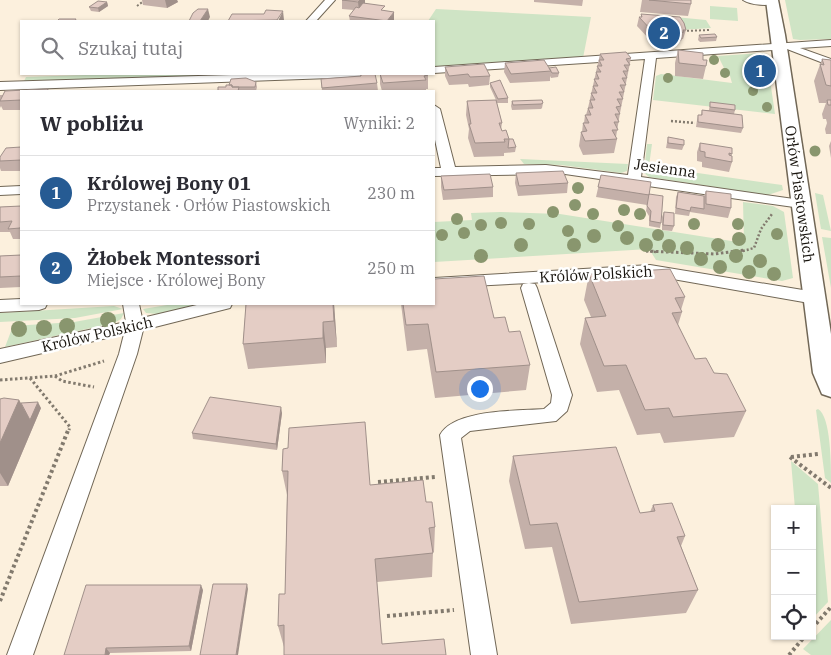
<!DOCTYPE html>
<html lang="pl">
<meta charset="utf-8">
<style>
body{margin:0;font-family:"IBM Plex Serif",serif;background:#f2f2f3;color:#2b2b33}
.controls{position:absolute;right:15px;bottom:15px;display:grid;overflow:hidden;border-radius:0px;box-shadow:0 1px 4px #0004}
.controls button{width:45px;height:45px;display:grid;place-items:center;padding:0;border:0;border-bottom:1px solid #e1e1e2;background:#fff;color:#2b2b33;font:25px sans-serif}
.you{position:absolute;left:479px;top:388px;width:18px;height:18px;margin:-12px;border:4px solid #fff;border-radius:50%;background:#1a73e8;box-shadow:0 0 0 8px #1a73e833}
.badge{display:grid;place-items:center;width:32px;height:32px;border-radius:50%;background:#265b93;color:#fff;font-size:16px;font-weight:700}
.pin{position:absolute;translate:-50% -50%;border:2px solid #fff;box-shadow:0 1px 5px #0006}
.list{margin:0;padding:0;list-style:none}
h2{display:flex;justify-content:space-between;align-items:center;height:65px;margin:0;padding:0 20px;font-size:21px}
h2 small{font-size:16px;font-weight:400;color:#7c7c81}
.list li{display:grid;grid-template-columns:32px 1fr auto;gap:15px;align-items:center;box-sizing:border-box;height:75px;padding:0 20px;border-top:1px solid #e1e1e2}
.list b{display:block;font-size:19px;white-space:nowrap}
.list p{margin:0;font-size:16px;white-space:nowrap;color:#7c7c81}
.list em{font-size:16px;font-style:normal;color:#7c7c81}
.icon{flex:none;width:28px;height:28px;fill:none;stroke:currentColor;stroke-width:2;stroke-linecap:round;stroke-linejoin:round}
.map{position:relative;flex:none;width:831px;height:655px;overflow:hidden}
.search{position:absolute;background:#fff;box-shadow:0 1px 4px #0004;left:20px;top:20px;width:415px;height:55px;display:flex;align-items:center;gap:12px;box-sizing:border-box;padding:0 18px;border-radius:0px;color:#7c7c81;font-size:19px}
.panel{position:absolute;background:#fff;box-shadow:0 1px 4px #0004;left:20px;top:90px;width:415px;height:215px;border-radius:0px}
.map>svg:first-child{display:block}
.green{fill:#cfe4c5}
.lines{fill:none;stroke-linecap:round;stroke-linejoin:round}
.minor-casing{stroke:#716756;stroke-width:2}
.tertiary-casing{stroke:#716756;stroke-width:3}
.path-far3{stroke:#827a6e;stroke-width:2;stroke-dasharray:2 2;stroke-linecap:butt}
.path-far2{stroke:#827a6e;stroke-width:2.5;stroke-dasharray:2 2;stroke-linecap:butt}
.path-far1{stroke:#827a6e;stroke-width:3;stroke-dasharray:2.5 2.5;stroke-linecap:butt}
.path{stroke:#827a6e;stroke-width:4;stroke-dasharray:3 3;stroke-linecap:butt}
.minor{fill:#fff;fill-rule:evenodd}
.tertiary{fill:#fff;fill-rule:evenodd}
.tree{fill:#89966e}
.wall{fill:#c4b0a9}
.shaded-wall{fill:#a0908a}
.building{fill:#e4cdc5;stroke:#a0908a}
.labels{text-anchor:middle;dominant-baseline:central;stroke-width:5;stroke-linejoin:round;paint-order:stroke}
.street-label{font-size:15px;fill:#18140e;stroke:#fff}
</style>
<div class="map">
<svg width="831" height="655" viewBox="0 0 831 655">
<rect width="100%" height="100%" fill="#fcf0dd"/>
<path class="green" d="M785,0H831V39L800,40L793,39Z
M710,6L737,8L738,21L710,19Z
M436,9L591,17L583,58L434,67V21H428Z
M675,17L706,20L711,28L680,30Z
M761,53L766,54L768,58L762,62L763,69H758V73L764,74L770,80L775,114L653,100L656,76L661,74L732,83L730,76H728L718,56Z
M114,74H197L196,76L24,81L26,77Z
M647,144H652L649,166L782,185L783,190L768,195L649,177L644,173Z
M520,159L628,164L627,171L621,173L561,165L524,164Z
M815,193L823,195L831,231L821,229Z
M743,202L773,206L784,212L793,278L782,281L656,260L649,249L434,262V222L472,220L471,213L500,212L560,214L744,243Z
M822,237L831,238V288Z
M173,304H201L158,314L146,313L143,309Z
M114,306L123,309L75,318L0,322V313Z
M124,313L121,319L114,323L5,347L13,326L74,322Z
M818,409C831,416 831,465 831,483L825,478L816,410Z
M791,461L818,484L828,602L812,619V509H795Z
M831,620V655H811L803,649Z"/>
<g class="lines">
<defs>
<path id="minor" d="M325,0H335L316,21H306Z
M743,0H776L777,2C770,7 750,5 743,0Z
M831,40V46L800,48L831,59V66L787,49L656,58L641,177L801,200L806,201L808,204L806,207L801,208L565,174L434,176V168H441L434,135V105L440,109L455,167L546,165L628,175L645,59L434,73V67Z
M262,74H364L358,77L0,90V82Z
M21,186V194L0,195V187Z
M650,265L815,292L821,294L823,298L821,302L815,304L650,275L529,283L535,284L537,288L572,395L567,411L556,421L470,431L461,438L497,655H471L440,435C454,409 517,411 544,409L551,403L552,395L521,288L523,284L529,283L434,288V278Z
M21,299V304H47L45,308L39,310L0,312V300Z
M123,304H139L142,318L201,304H232L230,308L143,330L137,354L33,655H7L119,354L124,334L0,363V349L126,322Z"/>
<path id="tertiary" d="M766,0H778L785,35L831,334V397L822,394L813,373Z"/>
</defs>
<use href="#minor" class="minor-casing"/>
<use href="#tertiary" class="tertiary-casing"/>
<path class="path-far3" d="M137,6L145,0
M683,31L710,30"/>
<path class="path-far2" d="M671,121L695,123
M646,251L656,252
M739,252L754,248L761,229L772,214"/>
<path class="path-far1" d="M646,251L714,254L745,250
M55,376L62,381L94,387
M30,378L70,427L69,430
M0,380L55,376L104,361"/>
<path class="path" d="M790,457L831,488
M791,457L818,454
M378,482L435,477
M0,601L69,428
M387,616L454,610
M812,628L831,607
M789,655L805,636"/>
<use href="#minor" class="minor"/>
<use href="#tertiary" class="tertiary"/>
</g>
<g class="tree">
<circle cx="714" cy="60" r="5"/>
<circle cx="725" cy="73" r="5"/>
<circle cx="668" cy="78" r="5"/>
<circle cx="753" cy="91" r="5"/>
<circle cx="767" cy="107" r="5"/>
<circle cx="815" cy="151" r="5.5"/>
<circle cx="578" cy="188" r="6"/>
<circle cx="575" cy="205" r="6"/>
<circle cx="624" cy="210" r="6"/>
<circle cx="553" cy="212" r="6"/>
<circle cx="593" cy="214" r="6"/>
<circle cx="640" cy="214" r="6"/>
<circle cx="457" cy="219" r="6"/>
<circle cx="501" cy="223" r="6"/>
<circle cx="529" cy="224" r="6"/>
<circle cx="694" cy="224" r="6"/>
<circle cx="738" cy="224" r="6"/>
<circle cx="481" cy="225" r="6"/>
<circle cx="618" cy="226" r="6"/>
<circle cx="568" cy="231" r="6"/>
<circle cx="464" cy="233" r="6"/>
<circle cx="777" cy="234" r="6"/>
<circle cx="442" cy="235" r="6"/>
<circle cx="658" cy="235" r="6"/>
<circle cx="594" cy="236" r="7"/>
<circle cx="627" cy="238" r="7"/>
<circle cx="739" cy="239" r="7"/>
<circle cx="521" cy="245" r="7"/>
<circle cx="574" cy="245" r="7"/>
<circle cx="646" cy="245" r="7"/>
<circle cx="718" cy="245" r="7"/>
<circle cx="669" cy="246" r="7"/>
<circle cx="687" cy="248" r="7"/>
<circle cx="481" cy="256" r="7"/>
<circle cx="736" cy="256" r="7"/>
<circle cx="701" cy="259" r="7"/>
<circle cx="760" cy="261" r="7"/>
<circle cx="720" cy="267" r="7"/>
<circle cx="749" cy="272" r="7"/>
<circle cx="774" cy="274" r="7"/>
<circle cx="108" cy="320" r="8"/>
<circle cx="67" cy="326" r="8"/>
<circle cx="44" cy="328" r="8"/>
<circle cx="19" cy="329" r="8"/>
</g>
<path class="wall" d="M142,0H177L178,2L167,8L143,5Z
M342,0H365V4L385,11L394,20L393,21H350L349,16L354,10L342,9Z
M534,0H583L582,6L534,2Z
M642,0H691V4L688,16L640,12Z
M107,2L108,6L99,12L91,11L89,7Z
M641,14L686,30L683,39H682L681,41L658,43L651,41L637,26L639,17H641Z
M699,35L717,37L716,41L700,42L698,40Z
M678,50L703,60L706,66L703,79L675,76V63Z
M600,54L631,58L620,113L616,137L617,139L614,153L583,155L579,146L581,132H582L583,123H584L585,115H586L588,108Z
M822,59L831,60V134H826L825,129L827,123L826,119H823L822,114L826,103H819L814,81Z
M505,63L549,68L559,73L558,77L551,78L550,76V81L510,83L504,72Z
M445,67L490,76L489,85L469,87L468,84L449,85L445,76Z
M360,74L377,83L378,91H297H322L321,79L361,76Z
M380,74H428V89H426V91H382L380,84Z
M256,82L257,87L256,91H218L226,87Z
M490,83L508,98V103H497L502,123L501,129L502,131L516,147L515,152L504,153V156L474,157L468,138L469,129L466,115L467,101L496,100L490,87Z
M48,89L49,91H21V110H3L1,106L0,108V95H3L5,91Z
M512,101L543,103L542,108L541,109L512,110L511,106Z
M710,102L735,110L734,114L743,128L741,133L696,127L697,120L698,115H701L702,110H709Z
M668,137L684,145L682,150L666,148Z
M831,141V158L829,146Z
M700,143L732,154L731,156L732,162L729,172L702,167V162L697,161V152Z
M21,147V171H1L0,168V157Z
M516,173L568,183L567,193L518,196L515,183Z
M601,175L649,194L661,223L660,228L649,226V216L646,211L647,205L596,197Z
M441,176L493,187V197L443,200L441,187Z
M706,191L731,208L728,218L690,212L689,216L675,214L676,197L678,192L704,196Z
M21,206V239H13L10,232H0V207Z
M664,212L674,226L672,231L662,230V217Z
M21,255V287L0,288V256Z
M589,274L685,297L681,310L682,312L678,325L695,359L714,373L746,411L734,437L664,443L660,433L637,435L619,390L597,392L580,344L585,318L591,317L584,300Z
M246,304H334L337,347L326,348V363L248,369L243,344Z
M401,304H434L494,318L509,332L530,365L526,390L435,398L427,349L407,351Z
M0,399L19,400L21,403L41,408L8,486H0Z
M282,413L277,450L193,439L192,433Z
M283,449L370,485L426,502L435,527L434,552H433L432,577L377,582L382,644L446,655L284,647L278,626L285,594L287,495L282,471Z
M513,456L640,513L650,512L653,505L685,536L681,546L698,590L686,613L571,624L552,547L525,549L509,481Z
M203,590L191,651L110,653L109,655H64Z"/>
<path class="shaded-wall" d="M165,0H177L178,2L167,8Z
M360,0H365V4L359,11L358,2Z
M107,2L108,6L99,12L98,8Z
M208,9L210,17L208,21H200Z
M283,11L284,20L283,21H278Z
M394,12V20L393,21H387Z
M333,304H334L335,317L337,347L334,321Z
M323,322L326,348V363L323,338Z
M19,400L30,420L38,402L41,408L8,486L0,473V443Z
M281,407L282,413L277,450L276,444Z
M247,584L248,589L238,655H236Z
M201,585L203,590L191,651L189,646Z
M106,648L110,653L109,655H105Z"/>
<path class="building" d="M342,0H360L358,2Z
M649,0H691V4Z
M98,1L107,2L98,8L89,7Z
M363,3L385,6L381,10L394,12L387,21L349,16L356,7L359,8Z
M198,9H208L200,21H189L193,13Z
M266,10L283,11L277,20L228,21L232,14H264Z
M641,14L680,17L684,23L686,30H683L684,32L660,34L653,32L639,17H642Z
M59,19H76L75,21H57Z
M715,34L717,37L701,38L699,35Z
M678,50L703,53V60H707L706,66L679,63Z
M626,52L631,58L626,59L630,65H624L628,71H623L627,78H622L626,85H620L624,92H619L623,99H617L621,106L616,107L620,114H615L619,122H614L618,130H612L617,139L585,141L581,132L587,131L583,123H589L585,115H591L588,108H593L590,100H595L591,93H597L593,86H598L594,79H599L596,72H601L597,66H602L599,60H604L600,54Z
M822,59L831,60V86L826,85L820,64L824,65Z
M544,60L551,71L511,74L505,63Z
M484,64L490,76L470,77L468,74L449,76L445,67Z
M556,67L559,73H552L549,68Z
M361,74H375L377,83L322,88L321,79L361,76Z
M380,74H428V75L424,76L426,80L383,83Z
M246,78L256,82L255,87H232V85H229L231,79Z
M500,80L508,98L498,99L490,83Z
M226,85H232V87H239L238,91H218V87H226Z
M48,89L47,91H21V100L0,101L5,91Z
M496,100L502,123H499L502,131L506,130L509,139H504L505,142L475,143L469,124H471L467,101Z
M542,100L543,103L541,104L513,105L512,101Z
M827,100H831V105H828Z
M710,102L735,105V110L710,107Z
M702,110L742,115L743,128L698,122V115H702Z
M668,137L684,140V145L668,143Z
M509,139H513L516,147L508,148Z
M700,143L732,148V154L729,153V155L732,156V162L705,157V152L700,151Z
M21,147V160L0,161V157L6,148Z
M563,171L568,183L519,186L516,173Z
M490,174L493,187L444,190L441,176Z
M601,175L651,182L649,195L598,187Z
M706,191L731,194V208L706,204Z
M678,192L704,196V209L691,207L690,211L676,208Z
M649,194L663,196L661,223L650,221L651,211L647,206Z
M21,206V226L20,228L8,229L12,221L0,222V207Z
M664,212L674,213V226L663,225Z
M21,255V276L0,277V256Z
M670,269L685,297L675,298L682,312L672,313L695,359L706,358L714,373L727,374L746,411L673,417L669,408L645,410L626,365L604,366L585,318L606,316L589,274Z
M484,276L494,318L505,317L509,332L520,331L530,365L436,372L428,324L406,325L403,304H434V279Z
M246,304H333L334,321L323,322V338L243,344Z
M210,397L281,407L276,444L192,433Z
M4,398L19,400L0,443V399Z
M38,402L30,420L21,403Z
M365,422L370,485L423,480L426,502H432L435,527L429,528L433,553L375,559L382,644L444,639L446,655H284V625L278,626L279,594H285L288,471H282L283,449L288,448L289,428Z
M616,447L640,513L655,511L653,505L672,503L685,536L677,537L698,590L579,602L557,523L530,525L513,456Z
M213,584H247L236,655H200Z
M86,585H201L189,646L106,648L105,655H64Z"/>
<g class="labels">
<g class="street-label">
<text transform="translate(665 168) rotate(8)">Jesienna</text>
<text transform="translate(800 194) rotate(82)">Orłów Piastowskich</text>
<text transform="translate(596 274) rotate(-3)">Królów Polskich</text>
<text transform="translate(97 334) rotate(-13)">Królów Polskich</text>
</g>
</g>
</svg>
<div class="controls">
<button>+</button>
<button>−</button>
<button><svg class="icon" aria-label="locate" viewBox="0 0 24 24"><circle cx="12" cy="12" r="6"/><path d="M12 2v4M12 18v4M2 12h4M18 12h4"/></svg></button>
</div>
<div class="you"></div>
<div class="pin badge" style="left:760px;top:71px">1</div>
<div class="pin badge" style="left:664px;top:33px">2</div>
<div class="search"><svg class="icon" aria-label="search" viewBox="0 0 24 24"><circle cx="10" cy="10" r="6"/><path d="M15 15l6 6"/></svg>Szukaj tutaj</div>
<section class="panel">
<h2>W pobliżu<small>Wyniki: 2</small></h2>
<ul class="list">
<li><span class="badge">1</span><div><b>Królowej Bony 01</b><p>Przystanek · Orłów Piastowskich</p></div><em>230 m</em></li>
<li><span class="badge">2</span><div><b>Żłobek Montessori</b><p>Miejsce · Królowej Bony</p></div><em>250 m</em></li>
</ul>
</section>
</div>
